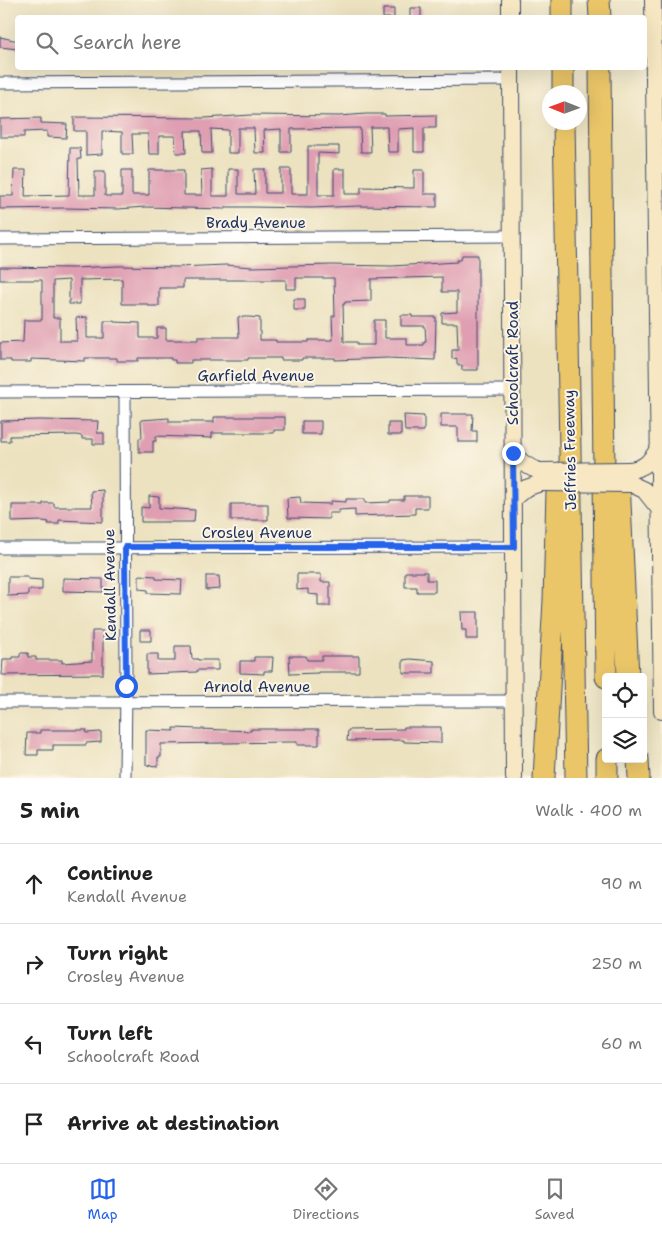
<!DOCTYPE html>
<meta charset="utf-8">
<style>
body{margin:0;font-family:"Shantell Sans",sans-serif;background:#f2f2f2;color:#222}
.controls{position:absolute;right:15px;bottom:15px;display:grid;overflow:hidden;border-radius:5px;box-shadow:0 5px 20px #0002}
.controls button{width:45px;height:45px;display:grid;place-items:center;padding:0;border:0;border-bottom:1px solid #e0e0e0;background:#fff;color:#222;font:25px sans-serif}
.compass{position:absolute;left:542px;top:85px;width:45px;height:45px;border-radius:50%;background:#fff;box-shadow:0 5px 20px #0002;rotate:271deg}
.stop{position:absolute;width:15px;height:15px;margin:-11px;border:4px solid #2563eb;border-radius:50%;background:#fff}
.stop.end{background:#2563eb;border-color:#fff;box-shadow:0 1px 5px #0008}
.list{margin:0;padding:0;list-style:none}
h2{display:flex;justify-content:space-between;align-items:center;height:65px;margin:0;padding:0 20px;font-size:21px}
h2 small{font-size:16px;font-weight:400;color:#767676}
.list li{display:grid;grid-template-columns:32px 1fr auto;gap:15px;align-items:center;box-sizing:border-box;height:80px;padding:0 20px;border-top:1px solid #e0e0e0}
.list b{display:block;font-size:19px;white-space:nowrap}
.list p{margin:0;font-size:16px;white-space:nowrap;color:#767676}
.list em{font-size:16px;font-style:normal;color:#767676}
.icon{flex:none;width:28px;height:28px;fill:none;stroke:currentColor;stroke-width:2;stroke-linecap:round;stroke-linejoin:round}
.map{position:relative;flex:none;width:662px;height:778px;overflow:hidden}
.search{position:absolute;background:#fff;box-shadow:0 5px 20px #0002;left:15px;right:15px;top:15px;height:55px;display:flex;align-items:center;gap:12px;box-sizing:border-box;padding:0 18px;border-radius:5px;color:#767676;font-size:19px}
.sheet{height:385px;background:#fff}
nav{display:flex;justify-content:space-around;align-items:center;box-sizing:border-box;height:70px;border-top:1px solid #e0e0e0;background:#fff;font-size:14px;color:#767676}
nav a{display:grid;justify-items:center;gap:2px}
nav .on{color:#2563eb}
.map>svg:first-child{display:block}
.building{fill:#df9eb2;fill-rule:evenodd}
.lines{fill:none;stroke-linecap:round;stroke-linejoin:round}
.minor-casing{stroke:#3a4a6d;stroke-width:13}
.secondary-casing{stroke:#3a4a6d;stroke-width:18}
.motorway-casing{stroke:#3a4a6d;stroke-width:23}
.minor{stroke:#fff;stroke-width:11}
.secondary{stroke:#f7e8c3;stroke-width:16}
.motorway{stroke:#ebc669;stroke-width:21}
.secondary-bridge-casing{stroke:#3a4a6d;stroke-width:18;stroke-linecap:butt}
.secondary-bridge{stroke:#f7e8c3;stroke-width:16}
.route{stroke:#2563eb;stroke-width:6}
.labels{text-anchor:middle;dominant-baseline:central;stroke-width:4;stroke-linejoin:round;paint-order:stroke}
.street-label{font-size:15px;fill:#1b2f5e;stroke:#fcf5e5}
</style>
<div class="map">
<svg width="662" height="778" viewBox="0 0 662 778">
<rect width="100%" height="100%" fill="#fcf5e5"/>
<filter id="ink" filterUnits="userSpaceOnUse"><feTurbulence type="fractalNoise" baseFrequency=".02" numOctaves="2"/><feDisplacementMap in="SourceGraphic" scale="10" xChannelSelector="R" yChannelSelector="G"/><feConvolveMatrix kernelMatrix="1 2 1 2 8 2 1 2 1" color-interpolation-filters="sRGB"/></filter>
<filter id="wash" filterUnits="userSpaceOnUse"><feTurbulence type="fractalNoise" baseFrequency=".0096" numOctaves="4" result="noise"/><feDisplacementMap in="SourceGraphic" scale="20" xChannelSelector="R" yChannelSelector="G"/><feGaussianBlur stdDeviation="1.12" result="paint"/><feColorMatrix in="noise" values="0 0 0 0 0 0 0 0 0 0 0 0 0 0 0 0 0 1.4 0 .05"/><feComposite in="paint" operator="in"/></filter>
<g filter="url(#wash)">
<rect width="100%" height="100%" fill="#ece2c0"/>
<g id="blocks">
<path class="building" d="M410,8H421V18H410Z
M383,9H394V18H383Z
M0,37L18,41V49L0,47Z
M366,114H385V116L436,115V128H424V152H414V128L398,129V152H388L387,127H370L371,152H361L360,128L291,129V152H281V129L264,130L265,153H255L254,128H238V153H228V130L211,129L212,153H202L201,131H185L186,153H176L175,136H159V154H149L148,134H132L133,154H122V132L102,131V154L86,155V131H74V117L205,118L251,115L339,116Z
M41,118V123L67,124L66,138L47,137V131L24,132V137H0V119Z
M308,146H339V154L318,153V195H334V169H345V194H361V187L414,188V170H424V194H437V207L358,206L312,208L251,207H225V209L145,207L118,209L65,208L0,209V196H13L14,170H26L25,196L69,195L70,148H80L81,159H78L79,195H95V171H105V196H122V170H132V195H149V170H184V195H202L201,170L212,169V196H228V169H238V194H255L254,169H265V193H281V169H291V194H308Z
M462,255H478V370H462V365H457V358L452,359V350H458L457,323H442V313L457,312V292H442V277L371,279V301L345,302V304H343L344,342H357V345H374V320H385V338H407V345H424V342H426L425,326H401V315H412V317H436L435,360L388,358L335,360V358H302V360H281V358H248V360H191V363H175V360H171V358H138V361H117V358H85V361L31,359V362H11V360H0V343L23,342L24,320H42V280H0V267L73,268L119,266L179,267L225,265L252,267L331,265L392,266L457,262V260H461ZM296,278H334L335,316H332L333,340H308V342H276V340H260V318L249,317H238L239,337H198V340H166V328H157V338H140V323L114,322V321H104V338H87V317L76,318L77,341H60V318H53V281L69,280V304H80V280L122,279V304H148V306H159V288H183V280H286V289H296Z
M294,299H305V310H294Z
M441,414H473L472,431H477V442H458V427H441Z
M404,415L424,416V431H405Z
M214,417H285V430H274V433H212V438L156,436V441H153V452H139V438H142L141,420L169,418V422H214Z
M39,420L98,421L97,433H104V444H93V439H82V436L76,435L10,436V441H1V421Z
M302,421H321V434H302Z
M388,423H401V435H388Z
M103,490V522L59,520V524H48L49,522L43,521L12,522V505H43V503H54V507H92L91,491Z
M149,496L159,497V508L195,510L194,522H141V507L149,508Z
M404,496H428V508H415V514L355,516V509L339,510V513H329V519L288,518L287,498L300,497L301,503L331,504V501L346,502V499H365V503L390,502V500H404Z
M231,504H268V520H231Z
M405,572H427V580H435V592H417V587H405Z
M297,574H321V582H330V606H318V595L308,594V589L297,590Z
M139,575L156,576V579L182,580L181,594L148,593V590L139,589Z
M206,576H219L220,589L206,590Z
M8,577H28V579L42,580V590H28V595L8,596Z
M63,578L103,579V592L63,591Z
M461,612H478V639H466V630H462Z
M140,630H151V641H140Z
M92,631H103V674L2,675L3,659H13V657H20V653H28V657H36V660H62V663L92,661Z
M175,646H191L192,659H198V660H218V670H197V672L147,674V654H158V661H175Z
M289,656H306L307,660H322V656H359V672H318V673L290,674Z
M254,657H273L272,671H264V674L240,673V661H254Z
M410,659L434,661V673H403V660Z
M404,727H441V743L404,742V740L347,741L348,730L404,729Z
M174,728L251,731V729H319V745H297V742H288L161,744V757H158V766L146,765V730L174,731Z
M40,730H87L86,733L101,732V742L86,743V745H53V750H38V755H26L27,733H40Z"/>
</g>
</g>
<g filter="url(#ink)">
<use href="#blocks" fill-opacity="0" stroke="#3a4a6d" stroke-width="1"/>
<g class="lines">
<defs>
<path id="minor" d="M0,83L511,80
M0,239L512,236
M0,392L513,390
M125,392L126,686L125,778
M0,548L514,547
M0,702L514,701"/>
<path id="secondary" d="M510,0V18
M653,0L662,711
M511,68L514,778
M513,453C520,462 529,468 540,471
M629,470C646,468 650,461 659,448
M631,484L644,490L660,510
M513,499L526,488L541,483"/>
<path id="motorway" d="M562,0V18
M599,0L600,18
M563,68V92
M600,68L606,677
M564,122L576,778
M619,480L628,677
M607,759V778
M638,759L639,778
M544,778L554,600L557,491"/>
</defs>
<use href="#minor" class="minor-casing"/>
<use href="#secondary" class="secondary-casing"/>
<use href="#motorway" class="motorway-casing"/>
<use href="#minor" class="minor"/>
<use href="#secondary" class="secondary"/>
<use href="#motorway" class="motorway"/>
<defs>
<path id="secondary-bridge" d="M540,471L629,470
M541,483L631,484"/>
</defs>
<use href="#secondary-bridge" class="secondary-bridge-casing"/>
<use href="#secondary-bridge" class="secondary-bridge"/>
</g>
</g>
<g class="lines" filter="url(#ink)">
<path class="route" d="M126,686L125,547H514L513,453"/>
</g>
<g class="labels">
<g class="street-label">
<text x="256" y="223">Brady Avenue</text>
<text transform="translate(513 363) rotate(-90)">Schoolcraft Road</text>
<text x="256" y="376">Garfield Avenue</text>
<text transform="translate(570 450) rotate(-91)">Jeffries Freeway</text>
<text x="257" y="533">Crosley Avenue</text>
<text transform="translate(110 585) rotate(-91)">Kendall Avenue</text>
<text x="257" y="687">Arnold Avenue</text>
</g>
</g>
</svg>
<div class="controls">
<button><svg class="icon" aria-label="locate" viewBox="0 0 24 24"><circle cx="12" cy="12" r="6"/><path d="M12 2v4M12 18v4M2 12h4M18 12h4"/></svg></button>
<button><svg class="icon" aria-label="layers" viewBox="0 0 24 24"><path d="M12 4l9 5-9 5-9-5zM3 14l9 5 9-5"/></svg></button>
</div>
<svg class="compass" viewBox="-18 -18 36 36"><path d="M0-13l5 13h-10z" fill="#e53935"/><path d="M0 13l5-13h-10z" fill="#767676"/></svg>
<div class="stop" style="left:126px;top:686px"></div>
<div class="stop end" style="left:513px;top:453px"></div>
<div class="search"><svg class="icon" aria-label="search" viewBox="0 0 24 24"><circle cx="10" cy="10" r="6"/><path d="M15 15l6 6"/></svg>Search here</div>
</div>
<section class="sheet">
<h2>5 min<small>Walk · 400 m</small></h2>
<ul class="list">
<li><svg class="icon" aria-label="ahead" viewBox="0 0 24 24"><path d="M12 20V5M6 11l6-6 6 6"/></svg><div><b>Continue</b><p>Kendall Avenue</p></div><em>90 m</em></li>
<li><svg class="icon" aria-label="right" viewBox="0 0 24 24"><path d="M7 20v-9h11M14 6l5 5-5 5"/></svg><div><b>Turn right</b><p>Crosley Avenue</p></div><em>250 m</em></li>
<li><svg class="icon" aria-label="left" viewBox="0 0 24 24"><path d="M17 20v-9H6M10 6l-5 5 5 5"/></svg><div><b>Turn left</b><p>Schoolcraft Road</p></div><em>60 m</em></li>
<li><svg class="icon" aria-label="arrive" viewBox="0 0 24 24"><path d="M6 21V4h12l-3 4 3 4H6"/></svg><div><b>Arrive at destination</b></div></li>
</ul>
</section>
<nav>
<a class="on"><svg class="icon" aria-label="map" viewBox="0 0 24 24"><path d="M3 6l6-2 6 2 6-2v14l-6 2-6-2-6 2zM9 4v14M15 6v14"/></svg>Map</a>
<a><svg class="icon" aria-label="directions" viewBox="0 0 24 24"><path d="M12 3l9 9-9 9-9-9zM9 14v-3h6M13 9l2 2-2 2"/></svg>Directions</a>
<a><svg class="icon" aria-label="saved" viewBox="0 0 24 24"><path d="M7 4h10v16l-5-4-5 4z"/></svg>Saved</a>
</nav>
